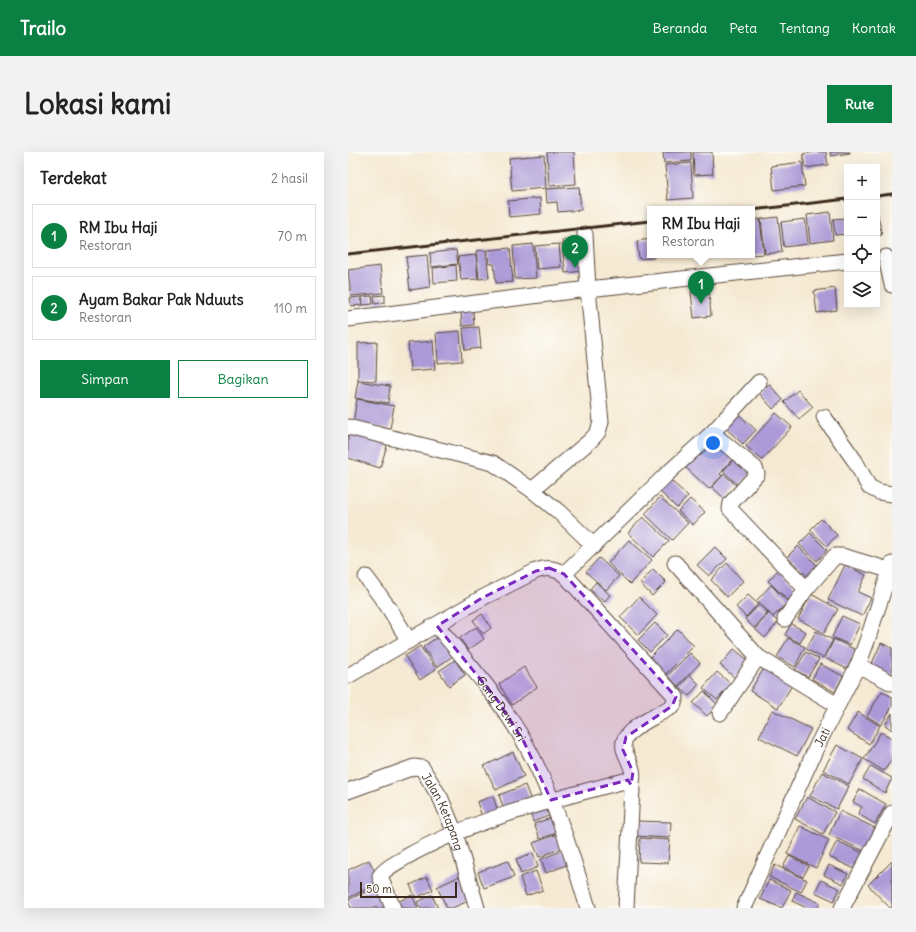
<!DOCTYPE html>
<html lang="id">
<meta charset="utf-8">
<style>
body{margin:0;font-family:Delius,sans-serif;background:#f2f2f2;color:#222}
.controls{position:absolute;right:12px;top:12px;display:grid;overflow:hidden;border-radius:0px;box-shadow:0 4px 16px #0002}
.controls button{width:36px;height:36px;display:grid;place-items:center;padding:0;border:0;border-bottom:1px solid #e0e0e0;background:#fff;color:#222;font:20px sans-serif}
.scale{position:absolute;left:12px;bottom:10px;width:97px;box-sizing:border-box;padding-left:4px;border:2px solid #3b2a1e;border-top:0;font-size:11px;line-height:14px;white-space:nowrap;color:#3b2a1e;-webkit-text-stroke:3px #fdfcf7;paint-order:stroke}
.you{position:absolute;left:365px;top:291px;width:14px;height:14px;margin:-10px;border:3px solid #fff;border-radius:50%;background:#1a73e8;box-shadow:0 0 0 6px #1a73e833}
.badge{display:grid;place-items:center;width:26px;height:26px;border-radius:50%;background:#0b8043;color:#fff;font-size:13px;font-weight:700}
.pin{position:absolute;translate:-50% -33px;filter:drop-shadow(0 1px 2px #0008)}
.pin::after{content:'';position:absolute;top:21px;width:14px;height:12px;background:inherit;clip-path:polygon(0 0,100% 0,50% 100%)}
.popup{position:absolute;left:299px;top:54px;width:108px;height:52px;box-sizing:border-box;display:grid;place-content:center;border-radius:0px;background:#fff;filter:drop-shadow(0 1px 3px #0005);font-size:13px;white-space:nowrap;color:#767676}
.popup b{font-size:15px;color:#222}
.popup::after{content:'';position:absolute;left:50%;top:100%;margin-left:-8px;border:8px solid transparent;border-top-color:#fff}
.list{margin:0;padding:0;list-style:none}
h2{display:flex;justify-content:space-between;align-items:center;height:52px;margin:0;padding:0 16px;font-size:17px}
h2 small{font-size:13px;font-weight:400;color:#767676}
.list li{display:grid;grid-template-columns:26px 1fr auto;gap:12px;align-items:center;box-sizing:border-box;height:64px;margin:0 8px 8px;padding:0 8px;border:1px solid #e0e0e0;border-radius:0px}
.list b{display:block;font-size:15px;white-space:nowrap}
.list p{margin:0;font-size:13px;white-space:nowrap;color:#767676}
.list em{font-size:13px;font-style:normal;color:#767676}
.actions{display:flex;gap:8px;padding:12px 16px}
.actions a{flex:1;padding:9px 0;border:1px solid #0b8043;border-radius:0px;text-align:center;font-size:14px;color:#0b8043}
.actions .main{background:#0b8043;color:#fff}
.icon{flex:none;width:22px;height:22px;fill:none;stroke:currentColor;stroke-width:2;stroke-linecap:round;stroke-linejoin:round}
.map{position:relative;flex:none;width:544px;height:756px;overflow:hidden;border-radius:0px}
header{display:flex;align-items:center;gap:24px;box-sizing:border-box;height:56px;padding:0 20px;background:#0b8043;color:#fff}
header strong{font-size:19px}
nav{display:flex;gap:22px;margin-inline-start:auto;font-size:14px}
.intro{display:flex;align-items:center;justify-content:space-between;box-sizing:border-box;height:96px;padding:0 24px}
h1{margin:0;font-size:28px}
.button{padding:10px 18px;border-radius:0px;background:#0b8043;color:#fff;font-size:14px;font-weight:700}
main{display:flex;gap:24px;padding:0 24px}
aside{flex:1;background:#fff;border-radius:0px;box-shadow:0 4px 16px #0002}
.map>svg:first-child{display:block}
.building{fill:#ab9ad7}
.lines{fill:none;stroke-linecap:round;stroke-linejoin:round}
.minor-casing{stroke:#574739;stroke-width:17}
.minor{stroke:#fff;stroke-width:15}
.rail{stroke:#3b2a1e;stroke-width:3}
.marked{fill:#7b2cbf;fill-opacity:0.2;stroke:#7b2cbf;stroke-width:3;stroke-dasharray:8 5;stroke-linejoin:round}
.labels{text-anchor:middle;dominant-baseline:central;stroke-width:3;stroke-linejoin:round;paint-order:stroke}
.street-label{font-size:12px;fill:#3b2a1e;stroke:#fdfcf7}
</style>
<header>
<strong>Trailo</strong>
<nav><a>Beranda</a><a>Peta</a><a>Tentang</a><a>Kontak</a></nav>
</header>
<div class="intro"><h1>Lokasi kami</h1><a class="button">Rute</a></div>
<main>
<aside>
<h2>Terdekat<small>2 hasil</small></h2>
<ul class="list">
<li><span class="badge">1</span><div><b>RM Ibu Haji</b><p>Restoran</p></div><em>70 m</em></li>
<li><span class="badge">2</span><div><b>Ayam Bakar Pak Nduuts</b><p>Restoran</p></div><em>110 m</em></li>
</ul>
<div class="actions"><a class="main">Simpan</a><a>Bagikan</a></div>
</aside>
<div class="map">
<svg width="544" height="756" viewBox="0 0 544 756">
<rect width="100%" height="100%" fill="#fdfcf7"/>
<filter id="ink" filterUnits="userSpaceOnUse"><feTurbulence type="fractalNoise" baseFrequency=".025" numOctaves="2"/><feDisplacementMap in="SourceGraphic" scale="8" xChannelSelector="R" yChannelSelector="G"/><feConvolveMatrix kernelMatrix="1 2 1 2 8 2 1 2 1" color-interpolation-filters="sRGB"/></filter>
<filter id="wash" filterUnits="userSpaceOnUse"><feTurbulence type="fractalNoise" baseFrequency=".012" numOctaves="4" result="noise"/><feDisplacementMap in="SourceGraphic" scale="16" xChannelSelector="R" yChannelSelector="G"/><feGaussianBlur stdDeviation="0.9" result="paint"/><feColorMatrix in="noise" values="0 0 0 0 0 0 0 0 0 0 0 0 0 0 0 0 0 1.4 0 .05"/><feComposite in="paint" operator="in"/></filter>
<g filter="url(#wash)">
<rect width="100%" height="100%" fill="#f5e9d2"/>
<g id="blocks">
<path class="building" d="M199,0H226L228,32L201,34Z
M315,0H343V9L316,11Z
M345,0H364L365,22L346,23Z
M467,0H478L480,13L457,16L455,2Z
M482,0H502V1L483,4Z
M196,3L198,36L164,39L161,6Z
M454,10L457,34L426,38L423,14Z
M343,11L345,46L320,48L317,13Z
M231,35L233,58L210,60L209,50L199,51L198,37Z
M192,46L193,62L161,65L160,49Z
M529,58L534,83L529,84Z
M482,60L485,88L462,91L459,63Z
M430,65L434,100L417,102L413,67Z
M499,66V82L487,83L485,67Z
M412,67L416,102L404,103V68Z
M457,67L460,92L436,95L433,70Z
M232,86L235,119L217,121L214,88Z
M302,87V103H305L306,106L291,107L289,89Z
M185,92L188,126L167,127L165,94Z
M211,92L213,115L189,117L187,94Z
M162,96L165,130L148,131L146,112H141L140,98Z
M108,98L110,112L83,115L82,101Z
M138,98L141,126L131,127L128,99Z
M79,103L82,135L62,138L58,105Z
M128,103L130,127L113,128L110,105Z
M350,103H374V104L351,107Z
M108,113L109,129L86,131L85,116Z
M32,114L35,141L3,144L0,118Z
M487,136L489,158L469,161L466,139Z
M361,139L363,164L346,166L343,140Z
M37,143V150L27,152L26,144Z
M24,144L25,152L15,153L14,145Z
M13,145L14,153L3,154L2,146Z
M125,159L126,173L114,174L113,160Z
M131,175L133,196L117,198L115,176Z
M112,179L114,209L90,211L88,181Z
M85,189L87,217L62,219L60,191Z
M29,190L28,229L10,228V191Z
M10,229L42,234L40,251L7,246Z
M421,232L435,248L425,257L411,241Z
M450,238L465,255L451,267L436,250Z
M9,247L46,254L42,277L5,271Z
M388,260L408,278L395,292L375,274Z
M428,261L444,275L414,308L398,294Z
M0,278L40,290L32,316L0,306Z
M367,288L386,305L372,322L374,324L361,337L336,314L349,301L352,304Z
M389,304L405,319L391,334L375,319Z
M376,322L389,334L377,347L364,335Z
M320,326L340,344L329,356L309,337Z
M312,345L340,371L324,388L297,362Z
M342,347L357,360L345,373L330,359Z
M295,365L321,389L305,405L280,381Z
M473,367L489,383L479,394L462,378Z
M462,381L479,398L469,409L451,392Z
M281,388L304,408L282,432L260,411Z
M450,394L469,413L459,424L439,405Z
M367,395L379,407L361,424L349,413Z
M251,406L271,424L258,438L238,420Z
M379,411L395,429L379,445L363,428Z
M497,413L518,423L510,440L523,446L514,464L480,448Z
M305,417L318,430L304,444L292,431Z
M430,418L450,438L440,448L420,429Z
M248,430L262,443L256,450L242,437Z
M423,433L440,450L425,465L409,448Z
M463,442L490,457L476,481L450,467Z
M400,443L410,452L398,465L388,455Z
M291,445L309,463L290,483L272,465Z
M411,453L420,461L406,476L397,467Z
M421,461L430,470L417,486L407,477Z
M134,462L143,476L135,482L125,468Z
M494,464L512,472L502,493L484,485Z
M307,471L319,483L302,500L290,488Z
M443,472L458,480L452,491L437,483Z
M128,475L136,487L120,498L112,486Z
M330,477L346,494L318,522L301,506Z
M468,479L485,488L475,506L458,497Z
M91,484L105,504L89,515L75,495Z
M440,486L457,495L447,515L429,505Z
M486,487L508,498L499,517L477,506Z
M533,491L544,496V525L522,516Z
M72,494L88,517L72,528L57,504Z
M386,497L401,509L387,526L372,513Z
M458,500L471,507L460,525L447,518Z
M342,501L352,511L330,534L319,524Z
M107,508L117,523L101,534L91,519Z
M472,512L495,524L487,540L464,527Z
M418,513L446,530L430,556L402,539Z
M176,515L189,535L164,553L151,532Z
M369,520L383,532L369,548L355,536Z
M342,523L351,532L341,544L331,535Z
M356,539L370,553L359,564L345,551Z
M534,539L544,545V555L533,573L519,564Z
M424,558L463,577L449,604L411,585Z
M510,560L532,574L521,592L499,578Z
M544,561V578L537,573Z
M533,580L544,586V607L536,619L516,607Z
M489,593L515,607L501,632L475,618Z
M165,600L176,624L148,638L136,614Z
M523,614L544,626L537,641L515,627Z
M474,620L501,634L489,657L462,644Z
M177,633L184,651L157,661L151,643Z
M512,637L538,652L527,672L510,662L514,655L505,650Z
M145,644L151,663L135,668L129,650Z
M459,645L487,660L475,682L447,667Z
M200,650L205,662L185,670L181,657Z
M492,659L527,676L516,699L481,683Z
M205,665L211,680L192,687L186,672Z
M288,669L323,670L322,686L287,684Z
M452,674L481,688L468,716L439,702Z
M210,682L215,696L191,705L185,691Z
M292,686L322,688L320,711L291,710Z
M489,689L515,701L507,717L481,705Z
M216,698L221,712L198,721L193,707Z
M185,701L190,715L173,722L168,707Z
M441,704L461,714L455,725L435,715Z
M21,708L32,730L0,746V718Z
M160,709L166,725L136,736L130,720Z
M544,709V756H542L520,733Z
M427,713L459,728L453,740L421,725Z
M481,713L500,722L495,732L476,723Z
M188,719L195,738L178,744L172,725Z
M114,723L125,747L104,756H99L89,735Z
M79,725L85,738L68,746L62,733Z
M421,728L443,738L434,756L412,747Z
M473,728L492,737L486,749L467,740Z
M29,734L40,756H3L0,748Z
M448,740L472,751L470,756H459L444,749Z
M64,743L70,756H50L47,751Z
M84,743L90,756H72L69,750Z"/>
</g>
</g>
<g filter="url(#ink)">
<use href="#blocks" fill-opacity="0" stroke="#574739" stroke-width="1"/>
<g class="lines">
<defs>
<g id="minor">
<path d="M538,105L544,133"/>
<path d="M0,167L240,137L499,109"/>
<path d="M476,265L507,309L521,335L531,340L544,342"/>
<path d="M0,275L145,311L184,338L211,360L246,394"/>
<path d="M364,281L407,316L409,322L383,351L382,357L458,437"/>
<path d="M184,338L243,288L250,280L253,270L240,137L237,82"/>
<path d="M327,411L410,505L489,553"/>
<path d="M216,422L319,322L364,281L411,230"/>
<path d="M18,425L41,456L61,489"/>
<path d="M437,467L458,437L487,404H494L541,418"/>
<path id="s1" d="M89,474C120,511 153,548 177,591C205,642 223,700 240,756"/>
<path d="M510,513L544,531"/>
<path d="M0,524L134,446L188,419C199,415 206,416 216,422L328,545C327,548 326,552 325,554C322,556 317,558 314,560C303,567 283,575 277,587C270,600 291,614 283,633"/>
<path d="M372,561L410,505"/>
<path id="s2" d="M0,639L66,615L74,616L93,647L107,681L129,756"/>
<path d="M45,756L32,724C38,715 49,711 58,705C123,668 204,648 276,629L282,632L284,636L278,756"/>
<path id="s3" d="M396,756L469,594L510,513L519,489L544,412"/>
<path d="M494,756L544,661"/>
</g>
</defs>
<use href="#minor" class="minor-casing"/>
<use href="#minor" class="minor"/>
<path class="rail" d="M529,44L544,42
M404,58L499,47
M0,102L302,69"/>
</g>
</g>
<path class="marked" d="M201,416L216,422L328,545L324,554L278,585L275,598L285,620L283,633L280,628L203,648L176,590L150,549L89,474L134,446L188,419Z"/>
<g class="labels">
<g class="street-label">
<text stroke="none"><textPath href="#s1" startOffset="105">Gang Dewi Sri</textPath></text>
<text stroke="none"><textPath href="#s3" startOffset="188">Jati</textPath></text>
<text stroke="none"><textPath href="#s2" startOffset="127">Jalan Ketapang</textPath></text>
</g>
</g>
</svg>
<div class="controls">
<button>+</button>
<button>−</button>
<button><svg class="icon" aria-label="locate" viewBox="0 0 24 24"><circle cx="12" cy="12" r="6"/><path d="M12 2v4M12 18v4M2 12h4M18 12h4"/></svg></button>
<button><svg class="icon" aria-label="layers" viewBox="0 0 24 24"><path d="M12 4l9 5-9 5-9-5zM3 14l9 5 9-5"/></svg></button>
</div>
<div class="scale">50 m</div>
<div class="you"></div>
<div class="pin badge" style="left:353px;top:152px">1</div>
<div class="popup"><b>RM Ibu Haji</b>Restoran</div>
<div class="pin badge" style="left:227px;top:116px">2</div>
</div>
</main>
